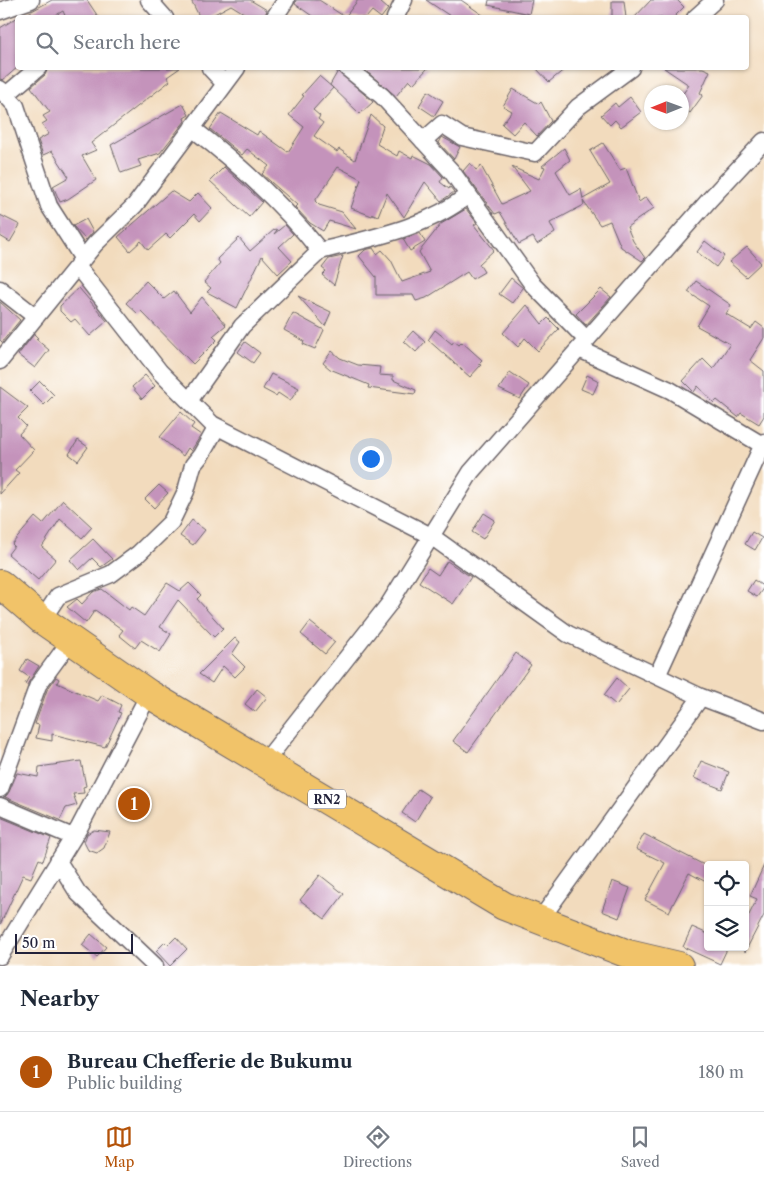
<!DOCTYPE html>
<style>
body{margin:0;font-family:"Libre Caslon Text",serif;background:#f6f6f7;color:#1f2937}
.controls{position:absolute;right:15px;bottom:15px;display:grid;overflow:hidden;border-radius:5px;box-shadow:0 1px 4px #0004}
.controls button{width:45px;height:45px;display:grid;place-items:center;padding:0;border:0;border-bottom:1px solid #e0e1e3;background:#fff;color:#1f2937;font:25px sans-serif}
.compass{position:absolute;left:644px;top:85px;width:45px;height:45px;border-radius:50%;background:#fff;box-shadow:0 1px 4px #0004;rotate:269deg}
.scale{position:absolute;left:15px;bottom:12px;width:118px;box-sizing:border-box;padding-left:5px;border:2px solid #22223b;border-top:0;font-size:14px;line-height:18px;white-space:nowrap;color:#22223b;-webkit-text-stroke:4px #fff;paint-order:stroke}
.you{position:absolute;left:370px;top:458px;width:18px;height:18px;margin:-12px;border:4px solid #fff;border-radius:50%;background:#1a73e8;box-shadow:0 0 0 8px #1a73e833}
.badge{display:grid;place-items:center;width:32px;height:32px;border-radius:50%;background:#b45309;color:#fff;font-size:16px;font-weight:700}
.pin{position:absolute;translate:-50% -50%;border:2px solid #fff;box-shadow:0 1px 5px #0006}
.list{margin:0;padding:0;list-style:none}
h2{display:flex;justify-content:space-between;align-items:center;height:65px;margin:0;padding:0 20px;font-size:21px}
h2 small{font-size:16px;font-weight:400;color:#747a83}
.list li{display:grid;grid-template-columns:32px 1fr auto;gap:15px;align-items:center;box-sizing:border-box;height:80px;padding:0 20px;border-top:1px solid #e0e1e3}
.list b{display:block;font-size:19px;white-space:nowrap}
.list p{margin:0;font-size:16px;white-space:nowrap;color:#747a83}
.list em{font-size:16px;font-style:normal;color:#747a83}
.icon{flex:none;width:28px;height:28px;fill:none;stroke:currentColor;stroke-width:2;stroke-linecap:round;stroke-linejoin:round}
.map{position:relative;flex:none;width:764px;height:966px;overflow:hidden}
.search{position:absolute;background:#fff;box-shadow:0 1px 4px #0004;left:15px;right:15px;top:15px;height:55px;display:flex;align-items:center;gap:12px;box-sizing:border-box;padding:0 18px;border-radius:5px;color:#747a83;font-size:19px}
.sheet{height:145px;background:#fff}
nav{display:flex;justify-content:space-around;align-items:center;box-sizing:border-box;height:70px;border-top:1px solid #e0e1e3;background:#fff;font-size:14px;color:#747a83}
nav a{display:grid;justify-items:center;gap:2px}
nav .on{color:#b45309}
.map>svg:first-child{display:block}
.building{fill:#c493bb}
.lines{fill:none;stroke-linecap:round;stroke-linejoin:round}
.street-casing{stroke:#6b6368;stroke-width:19}
.highway-casing{stroke:#6b6368;stroke-width:30}
.street{stroke:#fff;stroke-width:16}
.highway{stroke:#f1c369;stroke-width:28}
.labels{text-anchor:middle;dominant-baseline:central;stroke-width:4;stroke-linejoin:round;paint-order:stroke}
.shield{fill:#fff;stroke:#646476;stroke-width:1}
.shield-label{font-size:12px;font-weight:bold;fill:#22223b}
</style>
<div class="map">
<svg width="764" height="966" viewBox="0 0 764 966">
<rect width="100%" height="100%" fill="#fff"/>
<filter id="ink" filterUnits="userSpaceOnUse"><feTurbulence type="fractalNoise" baseFrequency=".02" numOctaves="2"/><feDisplacementMap in="SourceGraphic" scale="10" xChannelSelector="R" yChannelSelector="G"/><feConvolveMatrix kernelMatrix="1 2 1 2 8 2 1 2 1" color-interpolation-filters="sRGB"/></filter>
<filter id="wash" filterUnits="userSpaceOnUse"><feTurbulence type="fractalNoise" baseFrequency=".0096" numOctaves="4" result="noise"/><feDisplacementMap in="SourceGraphic" scale="20" xChannelSelector="R" yChannelSelector="G"/><feGaussianBlur stdDeviation="1.12" result="paint"/><feColorMatrix in="noise" values="0 0 0 0 0 0 0 0 0 0 0 0 0 0 0 0 0 1.4 0 .05"/><feComposite in="paint" operator="in"/></filter>
<g filter="url(#wash)">
<rect width="100%" height="100%" fill="#f2dbbd"/>
<g id="blocks">
<path class="building" d="M52,0H87L99,18H66L63,11L51,18H19Z
M191,0H250L267,10L264,18H252L231,5L207,18H200Z
M296,0H319L345,17L358,0H381L380,2L388,9L381,18L372,11L366,18H315L295,4Z
M426,0H461L487,18H453Z
M489,0H532L529,14L488,5Z
M651,0H677L684,7L673,18H634Z
M612,1H624L626,18H612Z
M18,17V67L3,80L0,79V28Z
M48,68H180L167,77L170,81L91,143L96,150L82,156L96,180L68,199L60,202L53,186L69,177L52,151L43,155L38,140L49,134L42,124L47,121L43,116L50,112L31,87L45,75Z
M362,68H428L413,84L409,80L396,96Z
M536,68H566L549,82Z
M664,68H703L710,71L700,93L703,95L690,113L682,107V95L689,85Z
M338,71L373,102L360,114L330,85Z
M319,76L333,88L313,110L320,116L318,119L323,123L314,136L337,152L339,149L355,160L371,115L383,126L377,144L397,156L399,151L412,158L413,155L431,164L443,177L440,182L449,189L450,187L454,192L441,201L425,182L404,217L387,193L378,216L373,214L372,216L351,208L361,179L338,167L315,201L319,205L342,212L356,229L329,221L323,231L310,223L295,207L297,205L262,174L269,166L247,149L242,155L210,129L221,113L257,135L259,131L288,152L304,127L289,115L304,96L302,95Z
M513,89L539,104L541,102L551,121L537,136L524,122L513,134L502,124L512,111L503,106Z
M428,91L443,101L434,116L419,106Z
M630,97L641,112L621,127L615,120L610,125L601,115L615,103L618,107Z
M183,104L189,115L184,118L185,121L160,153L138,160L141,166L121,173L111,145Z
M442,137L460,147L454,159L439,143Z
M603,143L620,170L626,168L639,202L646,197L654,208L627,227L633,241L645,258L642,261L621,247L610,221L600,225L583,201L584,205L550,223L555,233L537,244L533,237L519,244L500,212L495,214L463,171L470,163L476,170L481,166L502,204L530,191L512,167L539,179L545,167L542,166L564,148L570,160L556,171L570,195L581,189L583,199L610,184L590,151Z
M224,167L262,202L249,217L210,181Z
M171,191L189,202L198,193L212,208L200,221L194,214L170,238L166,234L148,250L141,241L130,251L118,237Z
M466,209L477,223L474,225L494,250L479,264L484,272L472,279L467,272L426,298L416,301L413,295H376V277L359,256L365,250L373,248L377,254L382,250L391,260L402,282L430,272L419,252L441,224Z
M0,215L20,225L10,242L0,236Z
M86,219L93,232L86,240L73,226Z
M285,225L293,234L279,247L292,261L278,274L262,256L237,308L207,292L211,288L204,282L220,263L217,259L239,238L250,251L275,229L277,230L274,234Z
M420,233L425,242L410,251L403,239Z
M705,241L724,256L716,267L697,252Z
M747,247L761,263L746,277L729,262Z
M343,256L341,262L334,285L322,275L326,271L322,268L329,259Z
M511,278L523,288L512,303L499,294Z
M146,281L164,299L174,291L190,312L202,297L226,325L213,336L217,340L193,364L140,310L137,313L126,303Z
M696,281L731,305L726,314L751,329L756,322L764,328V338L750,360L764,371V416L759,424L741,413L738,417L717,400L714,403L698,386L694,392L683,381L703,359L713,369L730,344L697,326L709,306L688,292Z
M79,288L107,321L90,336L75,319L71,322L60,311V306Z
M601,289L611,297L586,325L576,314Z
M298,296L331,312L325,326Z
M0,302L20,320L2,342L0,340Z
M527,305L542,324L548,318L559,329L538,351L525,338L518,347L503,333Z
M293,313L324,330L315,349L303,344L304,341L284,330Z
M435,330L452,344L454,341L459,345L462,342L482,360L478,364L481,365L470,377L428,340Z
M413,331L425,342L416,352L404,341Z
M34,334L38,338L36,339L49,350L35,368L18,355Z
M245,342L260,353L253,363L238,352Z
M332,351L340,358L358,365L380,367L379,375L393,376V380L416,390L415,394L368,388L369,385L330,369L323,363Z
M510,372L529,385L520,399L499,389Z
M271,374L299,388L290,401L278,393L276,396L263,389Z
M145,375L155,386L142,399L132,387Z
M587,375L599,381L593,394L581,389Z
M40,381L54,395L44,405L30,391Z
M0,387L28,408L18,418L26,426L19,434L34,450L15,470L19,473L0,494Z
M181,412L194,424L191,428L201,435L191,451L188,448L183,456L160,437Z
M78,440L88,447L78,461L69,454Z
M159,485L168,493L154,508L145,499Z
M63,500L92,527L82,538L60,519L42,547L56,559L38,580L8,554L14,546L12,544L35,517L43,524Z
M484,513L495,520L483,539L472,532Z
M192,520L205,530L193,545L180,536Z
M752,532L762,538L755,550L745,544Z
M93,539L112,559L101,567L92,558L79,570L70,560Z
M447,561L471,577L453,604L419,582L428,568L438,575Z
M754,580L764,587L757,597L747,591Z
M167,583L180,591L189,583L201,595L197,599L223,628L214,637L178,600L160,627L171,634L160,652L141,640L135,648L119,635L123,630L95,610L86,623L67,607L77,599L82,604L93,592L102,589L129,610L131,607L144,616Z
M310,622L335,642L325,654L301,634Z
M235,638L240,642L232,654L245,667L235,677L223,666L212,683L199,674Z
M516,653L531,665L468,752L453,741Z
M27,659L39,666L27,685L25,684L29,677L20,671Z
M56,677L59,679L57,683L98,701L102,695L121,705L118,712L121,713L105,747L52,734V741L36,738L39,725L35,724L47,690Z
M617,678L629,689L616,705L604,695Z
M257,689L267,697L255,712L245,704Z
M81,761L86,786L83,787L84,793L73,794L77,805L66,808L60,820L5,797L9,792L17,773L38,777L39,767Z
M701,761L729,772L722,789L694,778Z
M418,789L430,797L415,822L402,813Z
M0,817L51,838L43,861L39,859L31,878L23,875L0,925Z
M94,830L110,832L104,848L97,853L88,850L84,842L87,834Z
M644,834L708,867V883L689,873L669,912L645,900L665,863L636,849Z
M764,865V915L745,952V923L757,899L750,896Z
M320,875L344,894L325,919L300,900Z
M612,881L630,888L619,918L602,911Z
M692,927L708,934V947H728L720,964L683,947Z
M91,934L106,947L97,957L82,945Z
M176,937L187,949L170,966L156,951L165,942L168,945Z"/>
</g>
</g>
<g filter="url(#ink)">
<use href="#blocks" fill-opacity="0" stroke="#6b6368" stroke-width="1"/>
<g class="lines">
<defs>
<path id="street" d="M149,0L165,18
M0,11L31,0
M274,18L286,0
M395,18L404,0
M695,18L715,0
M210,68L225,84
M347,68L382,96L452,172L533,285L586,339
M0,89L16,106L49,206L83,259
M6,95L38,68
M192,128C240,165 283,204 320,251C371,238 427,228 468,195
M423,141L442,124L462,137L535,153L578,107L631,68
M77,266L160,372L212,424L431,536L568,634L701,697L764,721
M0,289L36,317
M579,349L670,390L764,446
M0,361L95,244L135,205L237,68
M189,401L242,326L320,251
M42,620L58,596L111,574L138,554L171,522L186,491L193,465L201,455L217,427
M657,676L764,442
M264,763L389,604L471,472L710,199L764,141
M0,789L38,685L71,640
M0,806L73,837
M58,861L78,893L155,966
M540,920L701,697
M0,956L79,828L149,694"/>
<path id="highway" d="M0,584L42,620L149,694L504,906L628,954L679,966"/>
</defs>
<use href="#street" class="street-casing"/>
<use href="#highway" class="highway-casing"/>
<use href="#street" class="street"/>
<use href="#highway" class="highway"/>
</g>
</g>
<g class="labels">
<rect class="shield" x="308" y="789.5" width="38" height="19" rx="4"/>
<g class="shield-label">
<text x="327" y="799">RN2</text>
</g>
</g>
</svg>
<div class="controls">
<button><svg class="icon" aria-label="locate" viewBox="0 0 24 24"><circle cx="12" cy="12" r="6"/><path d="M12 2v4M12 18v4M2 12h4M18 12h4"/></svg></button>
<button><svg class="icon" aria-label="layers" viewBox="0 0 24 24"><path d="M12 4l9 5-9 5-9-5zM3 14l9 5 9-5"/></svg></button>
</div>
<svg class="compass" viewBox="-18 -18 36 36"><path d="M0-13l5 13h-10z" fill="#e53935"/><path d="M0 13l5-13h-10z" fill="#747a83"/></svg>
<div class="scale">50 m</div>
<div class="you"></div>
<div class="pin badge" style="left:134px;top:804px">1</div>
<div class="search"><svg class="icon" aria-label="search" viewBox="0 0 24 24"><circle cx="10" cy="10" r="6"/><path d="M15 15l6 6"/></svg>Search here</div>
</div>
<section class="sheet">
<h2>Nearby<small></small></h2>
<ul class="list">
<li><span class="badge">1</span><div><b>Bureau Chefferie de Bukumu</b><p>Public building</p></div><em>180 m</em></li>
</ul>
</section>
<nav>
<a class="on"><svg class="icon" aria-label="map" viewBox="0 0 24 24"><path d="M3 6l6-2 6 2 6-2v14l-6 2-6-2-6 2zM9 4v14M15 6v14"/></svg>Map</a>
<a><svg class="icon" aria-label="directions" viewBox="0 0 24 24"><path d="M12 3l9 9-9 9-9-9zM9 14v-3h6M13 9l2 2-2 2"/></svg>Directions</a>
<a><svg class="icon" aria-label="saved" viewBox="0 0 24 24"><path d="M7 4h10v16l-5-4-5 4z"/></svg>Saved</a>
</nav>
